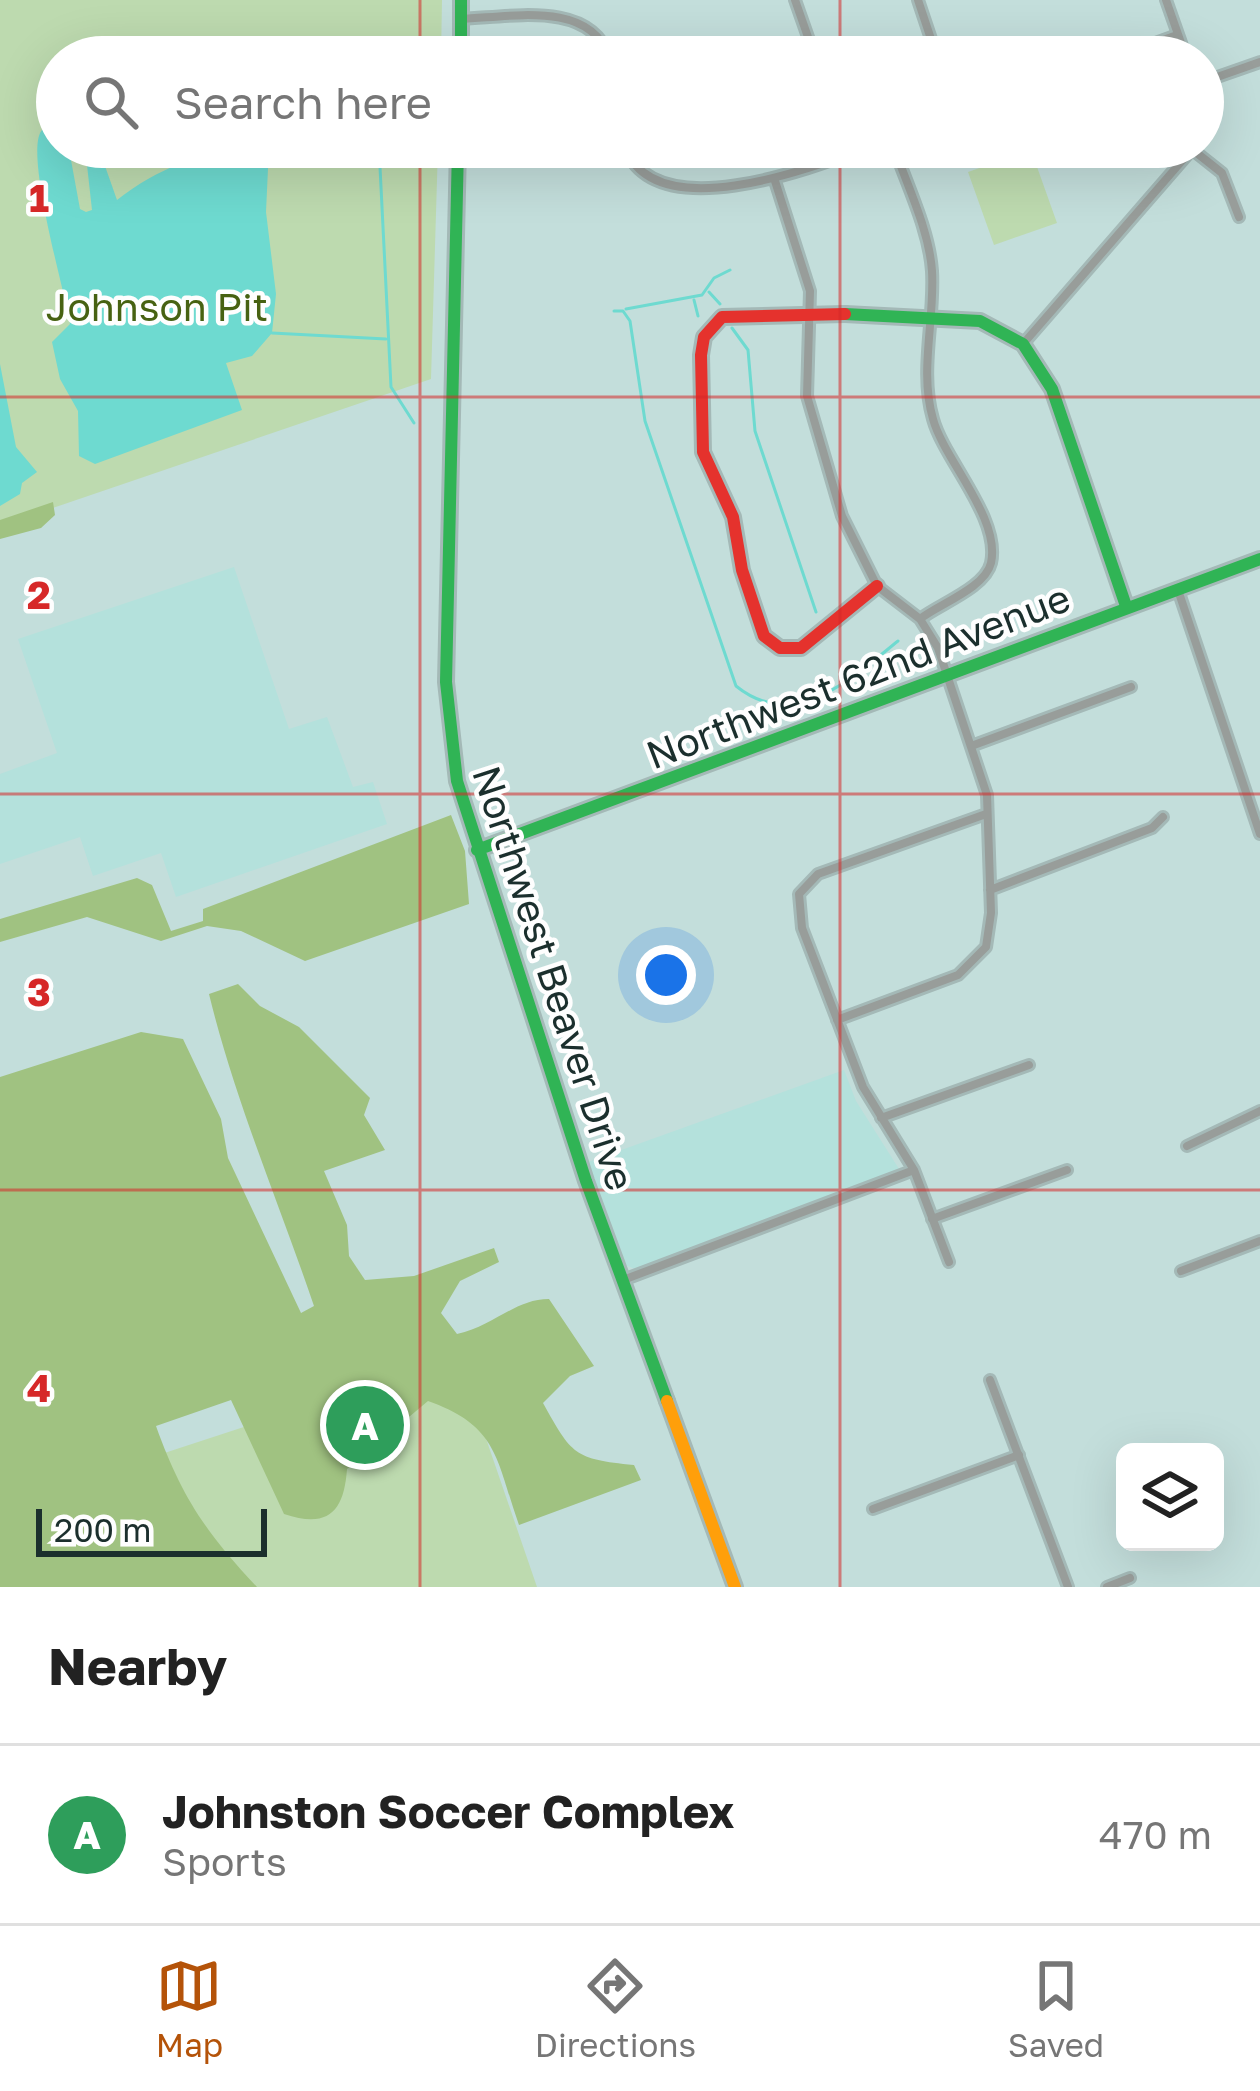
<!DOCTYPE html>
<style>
body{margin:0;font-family:"Golos Text",sans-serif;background:#f2f2f2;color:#222}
.controls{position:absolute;right:36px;bottom:36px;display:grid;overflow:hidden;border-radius:18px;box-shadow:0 12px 48px #0002}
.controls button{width:108px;height:108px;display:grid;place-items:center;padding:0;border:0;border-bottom:3px solid #e0e0e0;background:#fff;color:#222;font:60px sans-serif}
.scale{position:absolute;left:36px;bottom:30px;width:231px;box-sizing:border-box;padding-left:12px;border:6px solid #1b2f2d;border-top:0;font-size:33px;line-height:42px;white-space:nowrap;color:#1b2f2d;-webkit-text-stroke:9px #fefefe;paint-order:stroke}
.you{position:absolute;left:666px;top:975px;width:42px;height:42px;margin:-30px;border:9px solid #fff;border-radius:50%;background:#1a73e8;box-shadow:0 0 0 18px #1a73e833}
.badge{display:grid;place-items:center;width:78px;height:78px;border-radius:50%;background:#b45309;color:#fff;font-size:39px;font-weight:700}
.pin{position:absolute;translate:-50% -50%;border:6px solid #fff;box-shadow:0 3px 12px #0006}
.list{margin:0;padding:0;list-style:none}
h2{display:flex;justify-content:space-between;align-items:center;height:156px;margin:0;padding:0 48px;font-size:51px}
h2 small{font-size:39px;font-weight:400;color:#767676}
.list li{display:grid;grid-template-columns:78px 1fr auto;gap:36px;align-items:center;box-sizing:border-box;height:180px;padding:0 48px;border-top:3px solid #e0e0e0}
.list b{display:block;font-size:45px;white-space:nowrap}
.list p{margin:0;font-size:39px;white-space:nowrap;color:#767676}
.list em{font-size:39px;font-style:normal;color:#767676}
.icon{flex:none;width:66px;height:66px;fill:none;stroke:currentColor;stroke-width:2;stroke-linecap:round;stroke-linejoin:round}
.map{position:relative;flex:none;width:1260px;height:1587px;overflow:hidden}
.search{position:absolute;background:#fff;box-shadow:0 12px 48px #0002;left:36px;right:36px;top:36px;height:132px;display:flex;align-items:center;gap:30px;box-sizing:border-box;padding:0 42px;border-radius:66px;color:#767676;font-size:45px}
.sheet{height:336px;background:#fff}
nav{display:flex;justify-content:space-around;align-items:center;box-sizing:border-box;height:168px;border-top:3px solid #e0e0e0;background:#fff;font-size:33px;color:#767676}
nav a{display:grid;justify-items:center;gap:6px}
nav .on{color:#b45309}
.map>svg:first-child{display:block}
.built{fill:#b4e1dc}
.green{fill:#bddaaf}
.forest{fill:#a0c281}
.water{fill:#6edad0}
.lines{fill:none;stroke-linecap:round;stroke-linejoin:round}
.stream{stroke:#6edad0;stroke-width:3}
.street-casing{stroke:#a4b9b7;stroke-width:14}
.fast-casing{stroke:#a4b9b7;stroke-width:18}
.slow-casing{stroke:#a4b9b7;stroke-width:18}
.jam-casing{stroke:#a4b9b7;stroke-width:18}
.street{stroke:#989d9a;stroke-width:8}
.fast{stroke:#30b455;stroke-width:12}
.slow{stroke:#ff9f0a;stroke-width:12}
.jam{stroke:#e5322d;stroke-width:12}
.grid{fill:none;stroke:#d62828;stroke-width:3;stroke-opacity:0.55}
.labels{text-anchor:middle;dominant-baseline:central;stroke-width:9;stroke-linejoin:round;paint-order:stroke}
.park-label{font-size:39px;fill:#476212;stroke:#fefefe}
.street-label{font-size:39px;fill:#1b2f2d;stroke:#fefefe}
.grid-label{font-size:39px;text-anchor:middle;font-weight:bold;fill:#d62828;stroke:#fefefe;stroke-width:9;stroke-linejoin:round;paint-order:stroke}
</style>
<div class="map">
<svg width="1260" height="1587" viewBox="0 0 1260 1587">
<rect width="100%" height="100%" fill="#c3dedb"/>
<path class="built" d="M234,567L289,729L327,717L353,787L373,782L387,824L176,897L161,853L93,876L80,837L0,864V774L57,753L18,639Z
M844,1070L856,1101L899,1169L635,1269L625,1265L588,1162Z"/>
<path class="green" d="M0,0H442L441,57H57V147H438L431,379L0,526Z
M1031,150L1057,223L994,245L968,172Z
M458,1357L537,1587H0V1441L21,1500Z"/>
<path class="forest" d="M53,502L55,515L41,528L0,539V520Z
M451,815L465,851L469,904L305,961L241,931L207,926L161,941L87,917L0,942V919L137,878L152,885L171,931L203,921V909Z
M238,984L260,1006L299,1027L370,1098L364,1115L385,1150L324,1171L347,1225L349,1256L365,1280L414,1276L494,1248L499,1262L460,1281L441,1313L457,1334C494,1326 515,1299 549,1299L594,1366L570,1376L543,1403C572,1455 574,1459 634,1465L641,1480L519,1525C496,1460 499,1426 428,1401L347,1469C344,1511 329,1529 284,1514L231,1400L156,1426C181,1496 206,1533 257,1587H0V1077L141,1032L183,1039L221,1119L228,1158L301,1313L314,1306C278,1200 235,1101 209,994Z"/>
<path class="water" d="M43,129L71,160L80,209L86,212L92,210L85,147L99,149L117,200C161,166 211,147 269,147L266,212L276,294L272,333L252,356L226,363L242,410L95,464L79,456L78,411L60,379L52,342L70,324C65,291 22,146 43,129Z
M0,364L16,447L37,472L22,483L20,494L0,506Z"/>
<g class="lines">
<path class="stream" d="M379,147L391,387L414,423
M709,292L720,304
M694,300L698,316
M626,309L702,295L714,278L730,270
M614,311H623L630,321L645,421L736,686C795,734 853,677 898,641
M732,328L748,350L755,431L816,612
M272,333L386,339"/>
<defs>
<path id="street" d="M795,0L815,57
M918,0L937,57
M1166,0L1186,57
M461,19C511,17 590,0 609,57
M1117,57L1177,35
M1203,82L1260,62
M625,147C655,228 812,168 868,147
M894,147C907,186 929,229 932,271C935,320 919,371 933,419C944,460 1001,518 991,563C985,588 939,604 920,619
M1193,150L1222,173L1239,217
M775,181L810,291L807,396L842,516L877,586L920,619L938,648L987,795L991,913L986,947L958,975L837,1020
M1023,344L1194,147
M1178,590L1260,834
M974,745L1131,687
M990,890L1152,828L1163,817
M881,1118L1029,1065
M1187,1146L1260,1111
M932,1219L1067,1170
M949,1262L914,1170L863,1087L802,928L799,894L818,874L986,814
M1181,1271L1260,1241
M623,1280L914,1170
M990,1380L1068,1587
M873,1509L1019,1455
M1107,1587L1130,1578"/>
<path id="fast" d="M461,0V57
M458,147L446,682L457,781L586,1181L667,1401
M845,314L980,321L1023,344L1052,389L1126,606
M477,850L1260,559"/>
<path id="slow" d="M667,1401L735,1587"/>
<path id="jam" d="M845,314L722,317L704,337L701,355L703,452L733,517L742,570L764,636L780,648H801L877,586"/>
</defs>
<use href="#street" class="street-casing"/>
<use href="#fast" class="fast-casing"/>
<use href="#slow" class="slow-casing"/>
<use href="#jam" class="jam-casing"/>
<use href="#street" class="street"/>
<use href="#fast" class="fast"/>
<use href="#slow" class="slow"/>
<use href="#jam" class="jam"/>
</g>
<path class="grid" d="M420,0V57M840,0V57M420,147V1587M840,147V1587M0,397H1260M0,794H1260M0,1190H1260"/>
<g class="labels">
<g class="park-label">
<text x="157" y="306">Johnson Pit</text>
</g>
<g class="street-label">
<text transform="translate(858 676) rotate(-21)">Northwest 62nd Avenue</text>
<text transform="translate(554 978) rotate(72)">Northwest Beaver Drive</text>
</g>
</g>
<g class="grid-label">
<text x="39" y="212">1</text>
<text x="39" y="609">2</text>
<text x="39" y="1006">3</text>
<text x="39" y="1402">4</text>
</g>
</svg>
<div class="controls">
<button><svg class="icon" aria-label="layers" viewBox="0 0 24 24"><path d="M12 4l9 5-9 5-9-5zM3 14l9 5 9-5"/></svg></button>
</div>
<div class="scale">200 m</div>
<div class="you"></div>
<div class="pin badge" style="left:365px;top:1425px;background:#2e9e5b">A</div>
<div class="search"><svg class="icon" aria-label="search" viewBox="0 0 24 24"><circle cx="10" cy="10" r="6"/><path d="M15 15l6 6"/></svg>Search here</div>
</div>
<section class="sheet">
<h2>Nearby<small></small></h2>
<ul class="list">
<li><span class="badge" style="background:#2e9e5b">A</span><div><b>Johnston Soccer Complex</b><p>Sports</p></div><em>470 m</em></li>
</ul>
</section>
<nav>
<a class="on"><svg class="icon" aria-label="map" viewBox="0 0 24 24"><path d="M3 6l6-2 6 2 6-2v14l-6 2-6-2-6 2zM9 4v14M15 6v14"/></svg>Map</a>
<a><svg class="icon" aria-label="directions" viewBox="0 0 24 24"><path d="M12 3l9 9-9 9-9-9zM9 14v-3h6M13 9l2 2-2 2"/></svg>Directions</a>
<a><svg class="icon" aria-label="saved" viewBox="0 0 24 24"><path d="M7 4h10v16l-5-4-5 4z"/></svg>Saved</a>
</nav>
